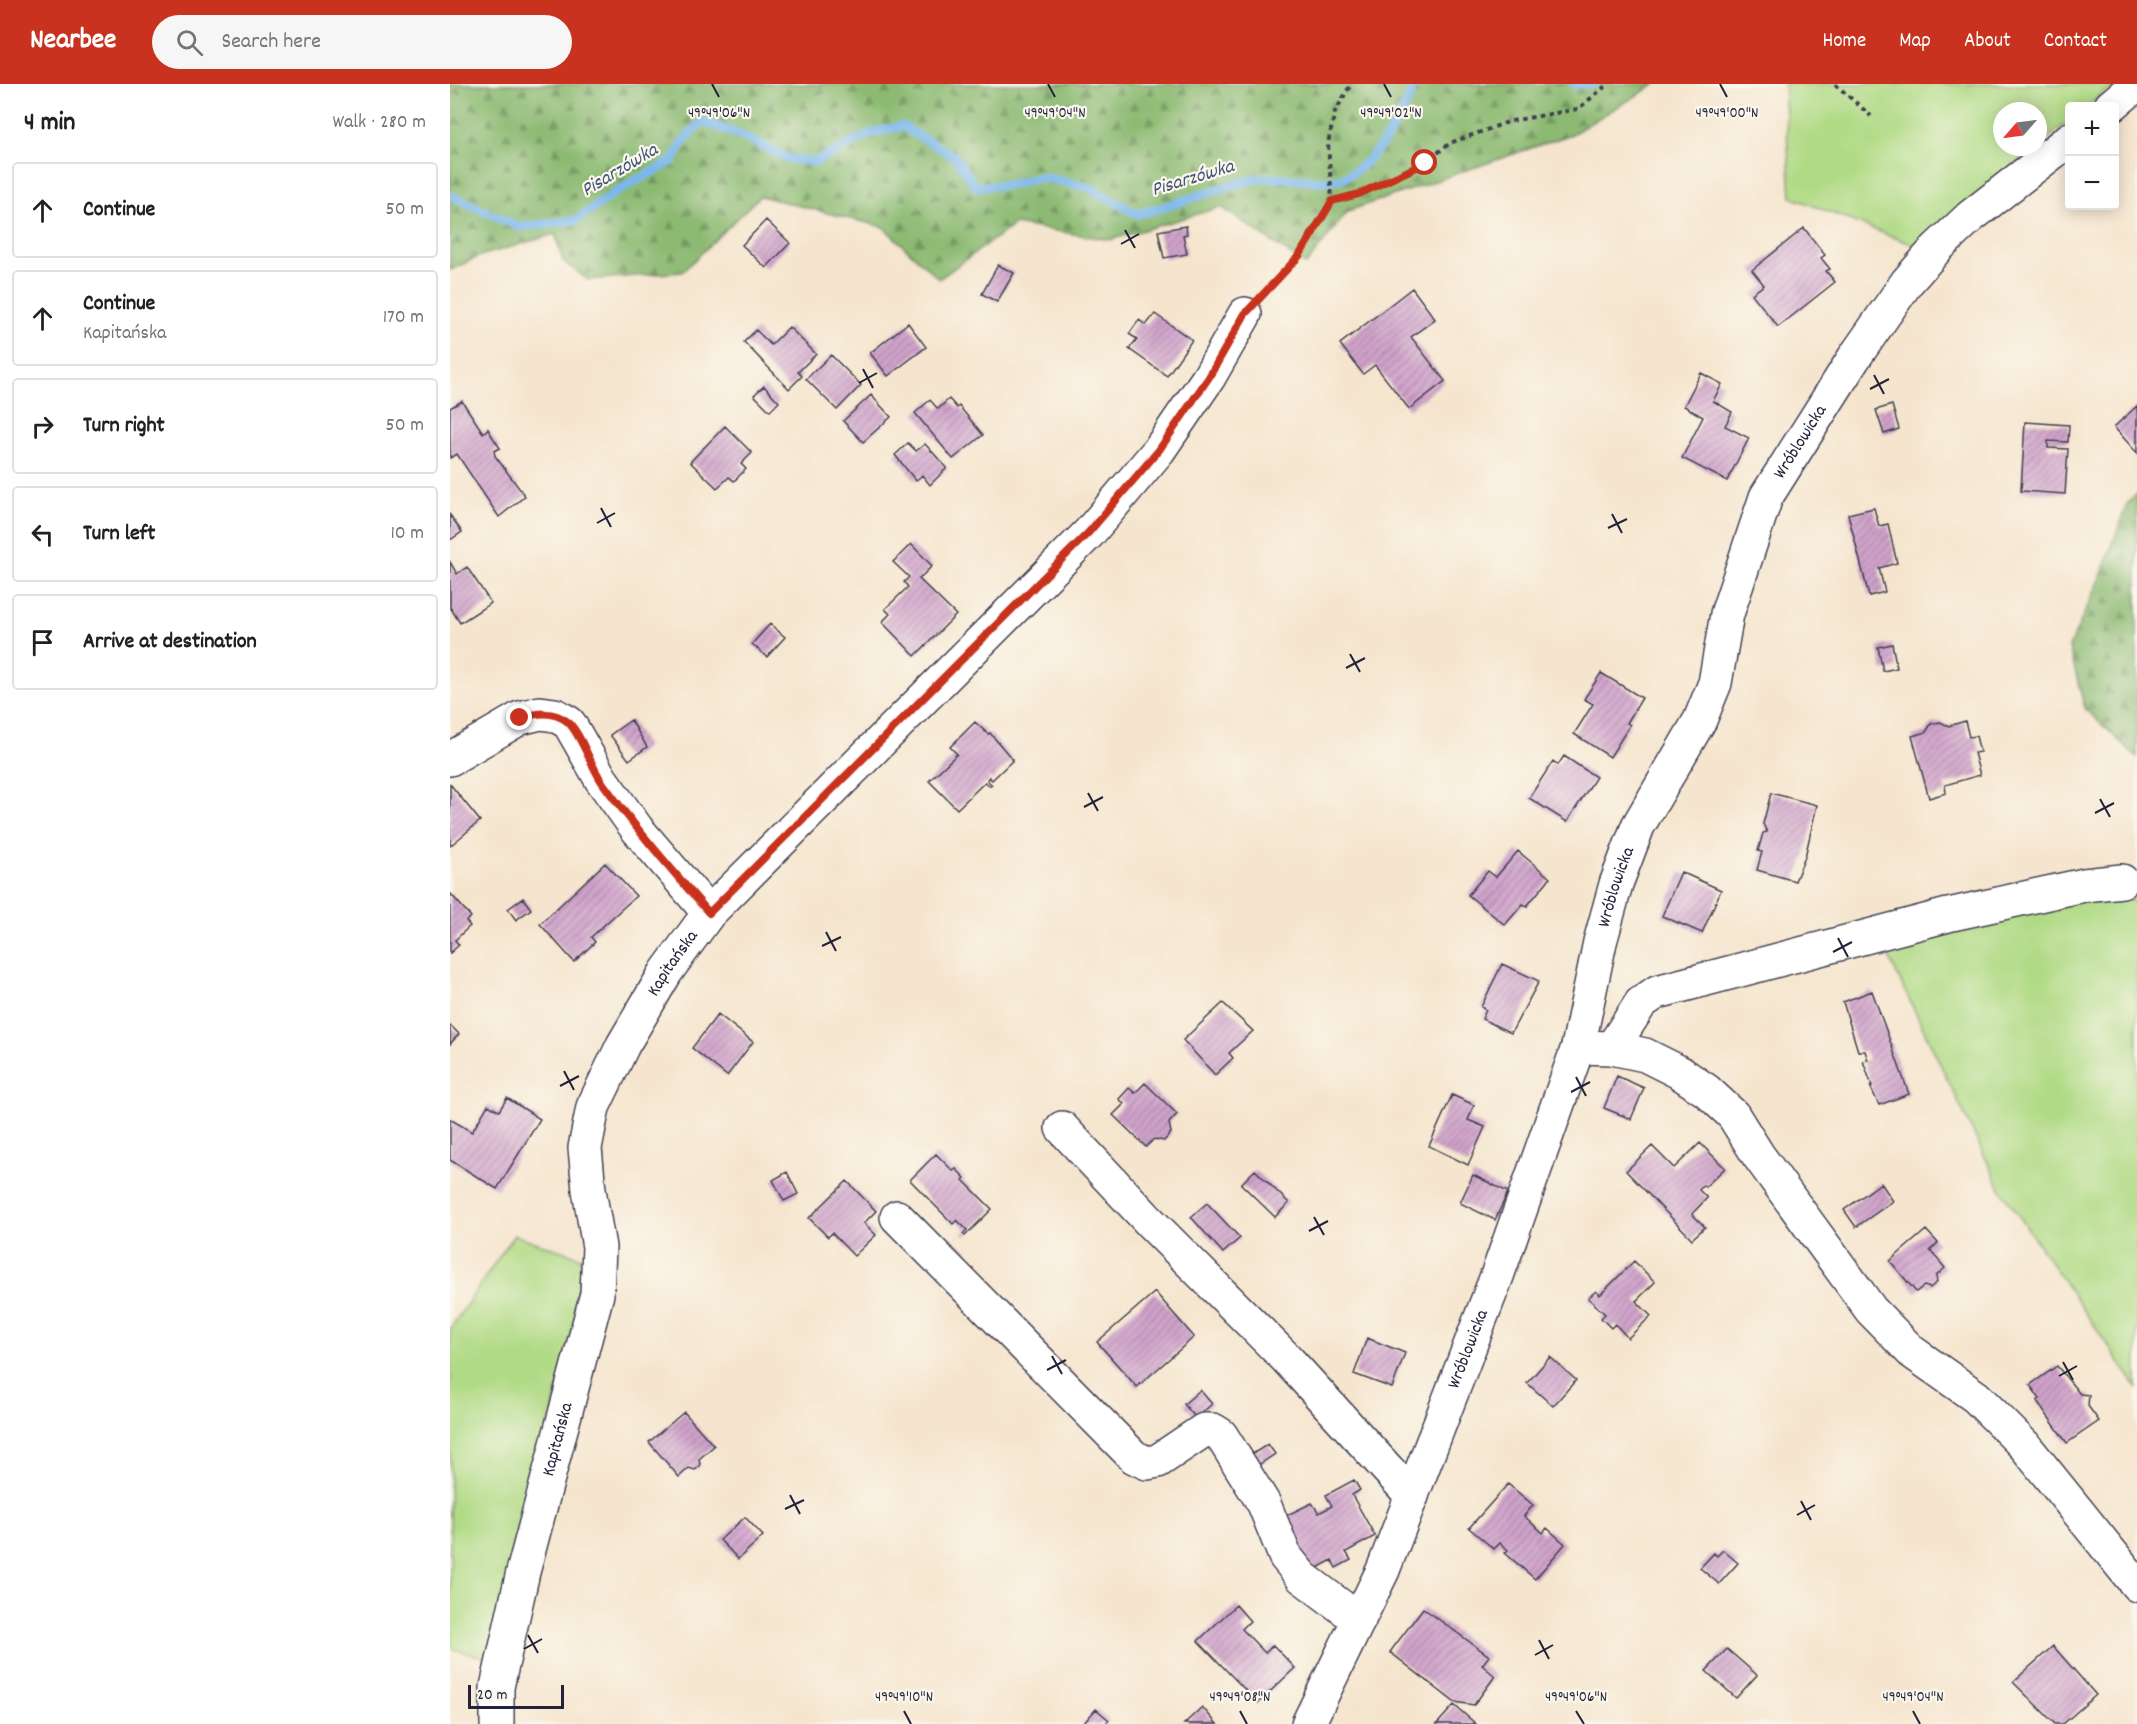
<!DOCTYPE html>
<meta charset="utf-8">
<style>
body{margin:0;font-family:Dekko,sans-serif;background:#f6f6f6;color:#202124}
.controls{position:absolute;right:18px;top:18px;display:grid;overflow:hidden;border-radius:6px;box-shadow:0 3px 15px #0003}
.controls button{width:54px;height:54px;display:grid;place-items:center;padding:0;border:0;border-bottom:2px solid #e0e0e0;background:#fff;color:#202124;font:30px sans-serif}
.compass{position:absolute;left:1543px;top:18px;width:54px;height:54px;border-radius:50%;background:#fff;box-shadow:0 3px 15px #0003;rotate:242deg}
.scale{position:absolute;left:18px;bottom:15px;width:96px;box-sizing:border-box;padding-left:6px;border:3px solid #22223b;border-top:0;font-size:16px;line-height:21px;white-space:nowrap;color:#22223b;-webkit-text-stroke:4px #fbf7ec;paint-order:stroke}
.stop{position:absolute;width:18px;height:18px;margin:-14px;border:4px solid #c8321e;border-radius:50%;background:#fff}
.stop.end{background:#c8321e;border-color:#fff;box-shadow:0 2px 6px #0008}
.list{margin:0;padding:0;list-style:none}
h2{display:flex;justify-content:space-between;align-items:center;height:78px;margin:0;padding:0 24px;font-size:26px}
h2 small{font-size:20px;font-weight:400;color:#757577}
.list li{display:grid;grid-template-columns:39px 1fr auto;gap:18px;align-items:center;box-sizing:border-box;height:96px;margin:0 12px 12px;padding:0 12px;border:2px solid #e0e0e0;border-radius:6px}
.list b{display:block;font-size:22px;white-space:nowrap}
.list p{margin:0;font-size:20px;white-space:nowrap;color:#757577}
.list em{font-size:20px;font-style:normal;color:#757577}
.icon{flex:none;width:33px;height:33px;fill:none;stroke:currentColor;stroke-width:2;stroke-linecap:round;stroke-linejoin:round}
.map{position:relative;flex:none;width:1687px;height:1640px;overflow:hidden}
header{display:flex;align-items:center;gap:36px;box-sizing:border-box;height:84px;padding:0 30px;background:#c8321e;color:#fff}
header strong{font-size:28px}
nav{display:flex;gap:33px;margin-inline-start:auto;font-size:21px}
.search{width:420px;height:54px;background:#f6f6f6;display:flex;align-items:center;gap:15px;box-sizing:border-box;padding:0 21px;border-radius:33px;color:#757577;font-size:22px}
main{display:flex}
aside{flex:1;background:#fff}
.map>svg:first-child{display:block}
.green{fill:#b0da85;stroke:#697e60;stroke-width:1.5}
.forest{fill:url(#forest-firs);stroke:#576e56;stroke-width:1.5}
.lines{fill:none;stroke-linecap:round;stroke-linejoin:round}
.stream{stroke:#7ab7ec;stroke-width:9}
.building{fill:url(#building-hatch)}
.minor-casing{stroke:#423f51;stroke-width:36}
.path{stroke:#423f51;stroke-width:4;stroke-dasharray:4.5 4.5;stroke-linecap:butt}
.minor{stroke:#fff;stroke-width:33}
.route{stroke:#c8321e;stroke-width:8}
.ticks{fill:none;stroke:#22223b;stroke-width:2}
.labels{text-anchor:middle;dominant-baseline:central;stroke-width:4.5;stroke-linejoin:round;paint-order:stroke}
.street-label{font-size:18px;fill:#22223b;stroke:#fbf7ec}
.water-label{font-size:20px;font-style:italic;fill:#415679;stroke:#fbf7ec}
.ticks-label{font-size:15px;text-anchor:middle;fill:#22223b;stroke:#fbf7ec;stroke-width:4.5;stroke-linejoin:round;paint-order:stroke}
</style>
<header>
<strong>Nearbee</strong>
<div class="search"><svg class="icon" aria-label="search" viewBox="0 0 24 24"><circle cx="10" cy="10" r="6"/><path d="M15 15l6 6"/></svg>Search here</div>
<nav><a>Home</a><a>Map</a><a>About</a><a>Contact</a></nav>
</header>
<main>
<aside>
<h2>4 min<small>Walk · 280 m</small></h2>
<ul class="list">
<li><svg class="icon" aria-label="ahead" viewBox="0 0 24 24"><path d="M12 20V5M6 11l6-6 6 6"/></svg><div><b>Continue</b></div><em>50 m</em></li>
<li><svg class="icon" aria-label="ahead" viewBox="0 0 24 24"><path d="M12 20V5M6 11l6-6 6 6"/></svg><div><b>Continue</b><p>Kapitańska</p></div><em>170 m</em></li>
<li><svg class="icon" aria-label="right" viewBox="0 0 24 24"><path d="M7 20v-9h11M14 6l5 5-5 5"/></svg><div><b>Turn right</b></div><em>50 m</em></li>
<li><svg class="icon" aria-label="left" viewBox="0 0 24 24"><path d="M17 20v-9H6M10 6l-5 5 5 5"/></svg><div><b>Turn left</b></div><em>10 m</em></li>
<li><svg class="icon" aria-label="arrive" viewBox="0 0 24 24"><path d="M6 21V4h12l-3 4 3 4H6"/></svg><div><b>Arrive at destination</b></div></li>
</ul>
</aside>
<div class="map">
<svg width="1687" height="1640" viewBox="0 0 1687 1640">
<defs>
<pattern id="forest-firs" width="22" height="20" patternUnits="userSpaceOnUse" patternTransform="scale(1.5)"><rect width="22" height="20" fill="#8cba72"/><path d="M5 1l3.5 6h-7zM16 11l3.5 6h-7z" fill="#72975f"/></pattern>
<pattern id="building-hatch" width="6" height="6" patternUnits="userSpaceOnUse" patternTransform="scale(1.5)"><rect width="6" height="6" fill="#d0a3cb"/><path d="M-1 1l2-2M0 6l6-6M5 7l2-2" fill="none" stroke="#a884a6"/></pattern>
</defs>
<rect width="100%" height="100%" fill="#fbf7ec"/>
<filter id="ink" filterUnits="userSpaceOnUse"><feTurbulence type="fractalNoise" baseFrequency=".0167" numOctaves="2"/><feDisplacementMap in="SourceGraphic" scale="12" xChannelSelector="R" yChannelSelector="G"/><feConvolveMatrix kernelMatrix="1 2 1 2 8 2 1 2 1" color-interpolation-filters="sRGB"/></filter>
<filter id="wash" filterUnits="userSpaceOnUse"><feTurbulence type="fractalNoise" baseFrequency=".008" numOctaves="4" result="noise"/><feDisplacementMap in="SourceGraphic" scale="24" xChannelSelector="R" yChannelSelector="G"/><feGaussianBlur stdDeviation="1.35" result="paint"/><feColorMatrix in="noise" values="0 0 0 0 0 0 0 0 0 0 0 0 0 0 0 0 0 1.4 0 .05"/><feComposite in="paint" operator="in"/></filter>
<g filter="url(#wash)">
<rect width="100%" height="100%" fill="#f5e5ce"/>
<path class="green" d="M1334,0H1687L1656,7L1637,22H1620L1619,37L1588,62V27H1552V63H1587L1466,162L1341,113Z
M1675,811L1687,820V1304L1550,1104L1430,855L1545,827Z
M64,1151L130,1173L134,1195L43,1576L0,1564V1245Z"/>
<path class="forest" d="M0,0H1206L1122,50L898,127L856,181L771,123L660,156L565,140L489,195L433,143L310,112L232,188L138,196L113,177L105,150L30,172L0,186Z
M1687,410V673L1635,625L1619,563L1649,497L1677,420Z"/>
<g class="lines">
<path class="stream" d="M1123,0H1143
M0,111L69,143L126,136L172,104L223,77L232,59L252,37L292,52L339,75L365,78L422,49L452,42L505,73L526,103L558,101L592,93L638,103L687,130C728,121 766,104 806,95C828,90 872,101 889,95C923,84 954,32 964,0"/>
</g>
<g id="blocks">
<path class="building" d="M316,136L340,159L316,184L292,161Z
M736,142L737,150L733,151L737,170L714,174L708,147Z
M1354,144L1375,171L1371,174L1380,185L1376,187L1385,198L1328,243L1302,210L1314,201L1302,186Z
M548,181L564,189L547,218L532,210Z
M962,204L985,235L961,253L995,297L959,325L925,281L913,290L890,260Z
M705,230L742,256L717,292L679,265L687,255L679,250L689,236L696,241Z
M458,239L476,263L438,292L420,269Z
M339,243L366,270L348,288L352,292L339,305L294,258L306,246L321,261Z
M381,271L411,301L387,326L356,295Z
M1251,289L1272,300L1263,317L1282,328L1275,342L1299,354L1277,397L1232,374L1253,333L1234,322Z
M314,302L329,318L320,327L304,311Z
M421,311L441,333L413,358L393,337Z
M499,315L507,324L509,322L533,351L503,375L465,329L480,316L488,325Z
M12,317L33,349L38,345L40,349L50,364L44,367L45,372L75,412L49,433L7,370L0,374V324Z
M1442,321L1449,345L1434,350L1426,326Z
M1687,322V369L1664,343Z
M1575,338L1619,341L1618,358L1598,357V364L1618,365L1615,410L1571,407Z
M275,342L302,369L291,380L296,385L284,397L279,393L267,404L240,378Z
M458,359L466,367L475,360L497,384L480,401L472,391L466,397L445,371Z
M1424,424L1429,442L1438,440L1447,479L1429,484L1435,508L1419,512L1398,430Z
M0,431L12,448L0,456Z
M461,460L482,482L469,495L506,531L465,572L432,538L440,530L435,525L458,503L454,498L459,493L443,478Z
M0,478L7,490L17,483L41,519L10,539L0,523Z
M320,540L335,553L317,573L302,560Z
M1442,560L1447,584L1433,587L1428,563Z
M1151,589L1192,614L1177,639L1180,641L1160,673L1124,650L1143,620L1134,615Z
M181,636L197,663L179,676L160,651Z
M1515,637L1519,653L1526,652L1530,668L1524,669L1530,691L1495,701L1496,709L1479,714L1462,652L1476,648L1481,640L1490,638L1499,642Z
M525,638L538,650L540,649L563,676L542,696L539,693L537,696L542,701L540,702L535,698L507,725L479,697L507,670L500,663Z
M1114,672L1146,693L1117,738L1079,714L1103,677L1108,681Z
M0,700L30,737L0,762Z
M1321,709L1367,721L1355,773L1345,797L1307,786L1312,768L1308,767L1313,749L1317,748L1313,740Z
M1068,767L1100,794L1077,822L1073,820L1055,841L1018,811L1038,787L1046,793Z
M155,779L186,812L141,853L145,858L124,878L90,840Z
M1231,788L1271,806L1252,849L1212,832Z
M0,809L21,833L16,837L20,842L5,856L9,861L0,869Z
M73,814L81,825L66,836L58,825Z
M1052,880L1089,897L1061,949L1032,935L1036,926L1031,923Z
M1422,907L1459,1010L1429,1021L1420,1002H1422L1413,977L1418,976L1415,967H1408L1393,918Z
M773,919L803,947L779,969L783,974L765,991L733,956Z
M268,930L303,958L277,992L242,964Z
M0,941L9,950L0,960Z
M1167,992L1194,1004L1181,1035L1154,1024Z
M695,999L727,1030L719,1039L721,1049L714,1057L704,1055L696,1063L663,1031L674,1020L669,1015L679,1004L685,1009Z
M1002,1011L1024,1021L1018,1036L1035,1043L1018,1081L979,1062Z
M57,1014L90,1035L47,1105L0,1076V1035L22,1048L38,1021L49,1027Z
M1250,1059L1275,1084L1255,1103L1253,1101L1249,1106L1257,1114L1242,1130L1255,1143L1242,1155L1176,1087L1202,1062L1224,1084Z
M486,1070L503,1087L506,1085L515,1094L513,1096L542,1125L515,1152L513,1150L517,1146L507,1136L503,1140L460,1096Z
M805,1086L839,1119L825,1133L791,1100Z
M337,1088L348,1110L334,1117L323,1096Z
M1023,1091L1058,1108L1045,1136L1010,1119Z
M397,1097L426,1127L414,1139L426,1151L404,1172L382,1149L378,1153L359,1134Z
M1431,1099L1443,1117L1406,1143L1394,1126Z
M757,1119L790,1154L773,1169L741,1133Z
M1476,1146L1488,1159L1480,1166L1495,1184L1486,1192L1487,1198L1480,1204L1474,1202L1466,1208L1440,1177Z
M1184,1177L1205,1198L1186,1217L1201,1232L1178,1254L1165,1240L1161,1244L1151,1234L1155,1230L1138,1214L1146,1207L1150,1211Z
M705,1208L744,1253L687,1303L647,1258Z
M917,1254L955,1269L942,1304L904,1290Z
M1100,1273L1126,1296L1103,1322L1077,1299Z
M1607,1282L1630,1310L1639,1311L1638,1322L1649,1337L1617,1359L1587,1317L1590,1315L1580,1301Z
M750,1306L762,1320L746,1334L734,1320Z
M234,1328L264,1362L249,1375L250,1382L245,1386L239,1384L229,1393L199,1358Z
M818,1360L825,1370L807,1382L801,1371Z
M904,1396L910,1406L902,1411L925,1452L896,1468L901,1476L886,1484L882,1476L860,1488L831,1434L862,1419L869,1429L882,1422L876,1411Z
M1058,1400L1083,1421L1074,1432L1093,1449L1097,1444L1115,1460L1085,1495L1055,1469L1058,1466L1050,1459L1044,1465L1019,1444Z
M295,1433L313,1452L288,1475L270,1456Z
M1273,1466L1288,1479L1269,1500L1250,1484L1264,1469L1267,1472Z
M786,1521L800,1537L792,1545L815,1569L823,1561L845,1584L808,1619L748,1557Z
M973,1524L1039,1572L1032,1581L1045,1592L1024,1621L1004,1618L940,1568Z
M1603,1562L1646,1611L1613,1640H1605L1563,1598Z
M1277,1565L1307,1591L1286,1614L1256,1587Z
M1004,1621L1026,1640H987Z
M752,1623L767,1640H734Z
M646,1625L659,1636L655,1640H633Z"/>
</g>
</g>
<g filter="url(#ink)">
<use href="#blocks" fill-opacity="0" stroke="#423f51" stroke-width="1.5"/>
<g class="lines">
<defs>
<g id="minor">
<path d="M1661,22L1687,0"/>
<path d="M0,675L70,634L90,629L105,631L119,639L151,695L187,745L259,829"/>
<path d="M1128,963L1162,964L1195,971L1229,988L1257,1007L1283,1031L1308,1071L1421,1226L1462,1268L1526,1313L1575,1362L1687,1501"/>
<path d="M1162,964L1191,919L1207,908L1498,831L1634,801L1672,797"/>
<path d="M612,1044L700,1138L837,1275L962,1412"/>
<path d="M447,1133L684,1373L697,1379L708,1377L754,1346H763L771,1351L814,1420L835,1472L852,1493L909,1536"/>
<path id="s1" d="M47,1640V1603L73,1488L147,1210L149,1163L139,1106L135,1064L143,1023L173,961L216,888L259,829L639,449L709,366L759,293L795,230"/>
<path id="s2" d="M858,1640L933,1486L1047,1192L1128,963L1150,858L1166,800L1188,742L1250,636L1265,599L1277,530L1316,413L1404,274L1457,198L1487,164L1520,133L1620,55"/>
</g>
</defs>
<use href="#minor" class="minor-casing"/>
<path class="path" d="M1385,0L1421,32
M882,117L909,110L975,79L1000,59L1061,37L1128,25L1158,0
M817,206L848,172L882,117L878,59L885,28L901,0"/>
<use href="#minor" class="minor"/>
</g>
</g>
<g class="lines" filter="url(#ink)">
<path class="route" d="M70,634C87,629 103,626 118,638C131,650 141,682 152,698C185,744 222,786 259,829L639,448L709,366L759,293L795,230L849,172L882,117L909,110L975,79"/>
</g>
<path class="ticks" d="M262,0L269,13M598,0L605,13M934,0L941,13M1270,0L1277,13M675,146L685,164M671,160L689,150M413,285L423,304M1424,291L1434,310M409,299L427,289M1420,305L1439,295M151,424L161,443M1162,430L1172,449M147,439L165,429M1158,444L1177,435M900,570L910,588M896,584L915,574M638,709L648,727M1650,715L1660,733M634,723L653,713M1645,729L1664,719M376,848L386,867M1388,854L1398,873M372,862L391,853M1383,868L1402,858M114,987L124,1006M1126,993L1136,1012M110,1002L129,992M1121,1008L1140,998M864,1133L874,1151M859,1147L878,1137M602,1272L612,1290M1613,1278L1623,1296M597,1286L616,1276M1609,1292L1627,1282M340,1411L350,1430M1351,1417L1361,1436M335,1425L354,1416M1347,1431L1365,1421M78,1551L88,1569M1089,1556L1099,1575M74,1565L92,1555M1085,1571L1103,1561M454,1627L461,1640M790,1627L797,1640M1126,1627L1134,1640M1463,1627L1470,1640"/>
<g class="labels">
<g class="street-label">
<text stroke="none"><textPath href="#s2" startOffset="1380">Wróblowicka</textPath></text>
<text stroke="none"><textPath href="#s2" startOffset="894">Wróblowicka</textPath></text>
<text stroke="none"><textPath href="#s1" startOffset="796">Kapitańska</textPath></text>
<text stroke="none"><textPath href="#s2" startOffset="408">Wróblowicka</textPath></text>
<text stroke="none"><textPath href="#s1" startOffset="292">Kapitańska</textPath></text>
</g>
<g class="water-label">
<text transform="translate(170 87) rotate(-31)">Pisarzówka</text>
<text transform="translate(743 95) rotate(-17)">Pisarzówka</text>
</g>
</g>
<g class="ticks-label">
<text x="269" y="33">49°49'06"N</text>
<text x="941" y="33">49°49'02"N</text>
<text x="1277" y="33">49°49'00"N</text>
<text x="605" y="33">49°49'04"N</text>
<text x="454" y="1617">49°49'10"N</text>
<text x="790" y="1617">49°49'08"N</text>
<text x="1126" y="1617">49°49'06"N</text>
<text x="1463" y="1617">49°49'04"N</text>
</g>
</svg>
<div class="controls">
<button>+</button>
<button>−</button>
</div>
<svg class="compass" viewBox="-18 -18 36 36"><path d="M0-13l5 13h-10z" fill="#e53935"/><path d="M0 13l5-13h-10z" fill="#757577"/></svg>
<div class="scale">20 m</div>
<div class="stop" style="left:975px;top:79px"></div>
<div class="stop end" style="left:70px;top:634px"></div>
</div>
</main>
